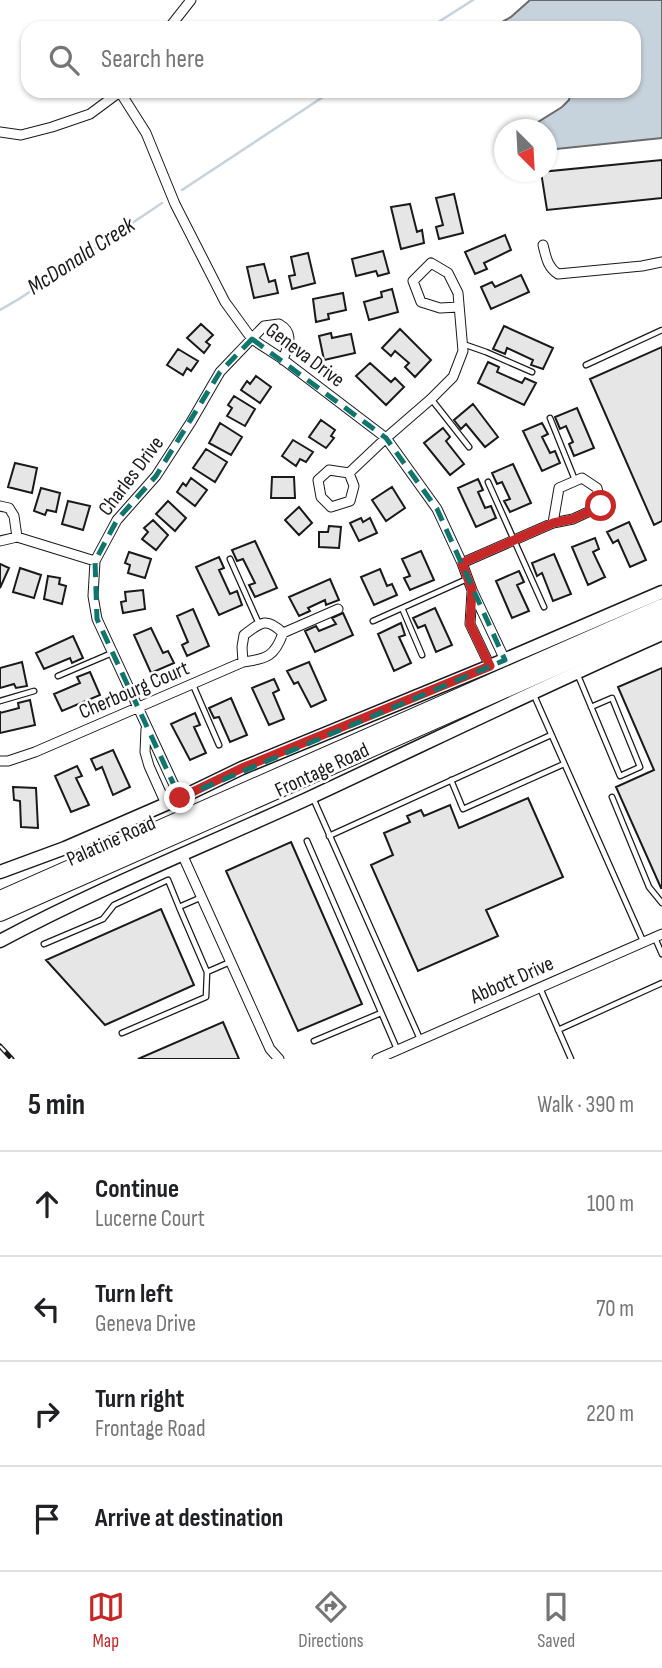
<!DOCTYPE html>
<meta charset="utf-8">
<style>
body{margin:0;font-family:"Sofia Sans Condensed",sans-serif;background:#f2f2f2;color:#202124}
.compass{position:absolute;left:494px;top:119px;width:63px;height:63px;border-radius:50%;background:#fff;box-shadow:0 2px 5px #0004;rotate:156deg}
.stop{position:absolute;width:21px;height:21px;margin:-16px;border:5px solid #c62828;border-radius:50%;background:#fff}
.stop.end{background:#c62828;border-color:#fff;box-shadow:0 2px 7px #0008}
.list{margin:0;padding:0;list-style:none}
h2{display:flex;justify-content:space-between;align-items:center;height:91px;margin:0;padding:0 28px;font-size:30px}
h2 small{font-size:23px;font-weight:400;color:#757577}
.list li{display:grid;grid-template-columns:46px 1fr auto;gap:21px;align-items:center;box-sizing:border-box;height:105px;padding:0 28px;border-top:2px solid #e0e0e0}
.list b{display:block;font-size:26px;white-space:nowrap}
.list p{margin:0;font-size:23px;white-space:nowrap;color:#757577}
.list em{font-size:23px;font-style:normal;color:#757577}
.icon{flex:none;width:38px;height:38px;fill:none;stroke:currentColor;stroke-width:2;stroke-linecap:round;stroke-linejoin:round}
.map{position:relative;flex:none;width:662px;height:1059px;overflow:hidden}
.search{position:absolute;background:#fff;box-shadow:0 2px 5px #0004;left:21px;right:21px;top:21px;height:77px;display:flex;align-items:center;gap:18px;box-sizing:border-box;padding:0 24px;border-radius:21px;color:#757577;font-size:26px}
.sheet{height:511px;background:#fff}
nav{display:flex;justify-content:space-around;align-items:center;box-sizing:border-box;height:98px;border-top:2px solid #e0e0e0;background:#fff;font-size:19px;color:#757577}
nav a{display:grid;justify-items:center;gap:4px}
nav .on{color:#c62828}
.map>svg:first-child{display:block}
.water{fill:#c6d2dc;stroke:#6a6a6a;stroke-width:2}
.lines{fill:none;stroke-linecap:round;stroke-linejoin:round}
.stream{stroke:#c6d2dc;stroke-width:2.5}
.building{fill:#e6e6e6;stroke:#1a1a1a;stroke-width:2}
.lane-casing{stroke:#1a1a1a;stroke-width:7}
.street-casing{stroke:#1a1a1a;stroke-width:11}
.secondary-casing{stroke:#1a1a1a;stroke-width:15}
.highway-casing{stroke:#1a1a1a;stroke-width:18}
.lane{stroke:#fff;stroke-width:4.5}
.street{stroke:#fff;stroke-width:9}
.secondary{stroke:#fff;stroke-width:12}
.highway{stroke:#fff;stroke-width:16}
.rail-casing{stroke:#1a1a1a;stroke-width:5}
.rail{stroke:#fff;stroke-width:2.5;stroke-dasharray:8;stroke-linecap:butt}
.route{stroke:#c62828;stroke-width:9}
.marked{fill:none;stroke:#0f766e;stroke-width:5;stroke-dasharray:14 9;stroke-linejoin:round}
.labels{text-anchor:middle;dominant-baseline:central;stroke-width:5;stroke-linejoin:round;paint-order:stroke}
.street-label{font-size:21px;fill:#1a1a1a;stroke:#fff}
.water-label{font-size:23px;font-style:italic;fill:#1a1a1a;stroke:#fff}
</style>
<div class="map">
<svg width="662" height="1059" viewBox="0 0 662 1059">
<rect width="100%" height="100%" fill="#fff"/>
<path class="water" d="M530,0H662V138L547,150L546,130L527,129L562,107L569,100L571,91H634V28H491L511,17Z"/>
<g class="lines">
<path class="stream" d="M429,28L473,0
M182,190L332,91
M0,310L19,299L162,203"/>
</g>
<path class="building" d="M662,160V198L547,210L541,172Z
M454,194L463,233L439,239L436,227L443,225L436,198Z
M410,204L417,232L422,230L424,243L401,249L391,207Z
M505,235L511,250L484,263L487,269L475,274L465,252Z
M383,251L389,273L378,276L376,271L356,276L352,259Z
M308,253L315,283L292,289L289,276L295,275L291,257Z
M264,264L269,282L275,280L278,293L254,298L247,267Z
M521,275L529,292L491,309L481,287L492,282L495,287Z
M392,289L398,312L369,320L364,302L382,297L381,292Z
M343,293L346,310L328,314L329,319L316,322L313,299Z
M201,324L213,335L206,342L210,345L204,353L187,338Z
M504,326L553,348L543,369L531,365L533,360L507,348L505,354L493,349Z
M400,329L431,360L415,377L405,367L409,363L395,351L391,356L382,348Z
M331,333L332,338L351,334L355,353L324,360L319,336Z
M662,347V521L654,525L590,379Z
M178,349L198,361L191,371L187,368L183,375L167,365Z
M488,362L499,367L497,372L522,383L525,378L536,383L524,405L478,383Z
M370,363L391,382L395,378L404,387L386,405L356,376Z
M256,376L271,387L260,403L241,390L247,381L250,384Z
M234,396L255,409L245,426L227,416L232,408L228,405Z
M473,404L498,437L485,447L466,424L461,429L454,420Z
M577,408L594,448L574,456L569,444L573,442L566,426L560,429L555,417Z
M321,420L335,430L331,436L334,438L326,448L309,437Z
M220,423L242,437L231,455L209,443Z
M542,423L548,434L542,437L550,453L555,451L560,463L542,471L523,431Z
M443,428L450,437L446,441L464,464L450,475L424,443Z
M293,440L313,452L306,462L300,459L296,466L282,456Z
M206,449L227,462L215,482L193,468Z
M15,463L37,468L32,493L8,487Z
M513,464L531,503L510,512L504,501L510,499L502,482L497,484L492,473Z
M272,477H294L295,498H271Z
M191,478L207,490L195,506L177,492L183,483L186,486Z
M478,479L483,490L478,492L485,508L491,506L496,518L476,527L458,488Z
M392,487L405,508L386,521L372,500Z
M41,488L60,493L56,512L47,510L45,515L34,511Z
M68,501L90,506L83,530L62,524Z
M168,501L186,518L175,531L156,514Z
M299,507L312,523L299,535L285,520Z
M361,518L363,522L370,518L377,533L359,541L350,523Z
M153,520L168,535L156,550L142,539L148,532L144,528Z
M629,522L646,560L630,567L618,540L613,543L607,532Z
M329,526L341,527L339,548L319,547V532H328Z
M595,538L599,549L593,552L605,577L588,585L572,547Z
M255,541L277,588L255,597L249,585L255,583L243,559L237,561L232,550Z
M421,551L434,580L410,590L404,578L410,576L402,559Z
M129,552L151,559L145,578L128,573L130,565L125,563Z
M554,554L571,594L553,601L542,573L537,576L532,563Z
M219,557L224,568L219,570L230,594L237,591L242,605L219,615L196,567Z
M0,564L9,568L0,588Z
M20,568L41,575L34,598L13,592Z
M380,569L387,586L392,584L397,595L374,605L361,577Z
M519,571L524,582L517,585L529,611L512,618L496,581Z
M48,576L60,578L59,584L66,586L62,604L44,599Z
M330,579L339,600L326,605L325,600L308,608L310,611L299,616L289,597Z
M143,590L145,609L123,613L121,602L126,601L125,592Z
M435,608L452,645L436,652L425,625L418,628L413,618Z
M193,609L209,646L187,656L182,645L188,642L177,616Z
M343,613L353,635L315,652L305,631L316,626L319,631L336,624L332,618Z
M401,623L405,635L399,637L411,663L394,671L378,634Z
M151,628L163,653L168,651L174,663L151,673L134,635Z
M73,636L83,658L72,663L70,658L44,669L36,653Z
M22,662L27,686L16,688L14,684L0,688V668Z
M309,662L326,700L311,707L298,682L294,684L287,671Z
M662,668V888H661L616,787L654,770L618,687Z
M90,672L100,695L62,711L54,694L80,683L77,677Z
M274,679L279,690L273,693L284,719L269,725L252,688Z
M231,698L247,735L230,742L219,717L214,718L209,708Z
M30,700L35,725L0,733V711V713L19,708L18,703Z
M195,713L200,725L194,727L206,753L190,760L171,724Z
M113,750L130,787L113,795L102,767L96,770L91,759Z
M77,766L82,776L76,778L89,805L71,812L55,776Z
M13,787L36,788L38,828L21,827L20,801L14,800Z
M528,798L563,877L486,910L498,936L418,971L371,865L393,855L384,833L410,822L407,816L421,810L424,816L450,805L459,828Z
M291,842L362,1004L298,1031L226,871Z
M161,909L194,985L105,1025L46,960Z
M223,1022L239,1059H138Z"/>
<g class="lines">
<defs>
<path id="lane" d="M463,344L486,352L532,372
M586,365L662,330
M432,400L469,447
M550,418L575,480
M488,482L544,607
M230,559L259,624
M402,608L422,655
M373,621L467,579
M577,673L620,776L640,767L612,698L591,707
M58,676L112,653
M193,685L219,745
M533,693L643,941
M0,701L34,691
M451,780L463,809L564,764
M612,797L649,887L662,903
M313,798L420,1039
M329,836L551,735
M307,841L397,1049
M202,897L179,907L207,972L230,962
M655,938L662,954
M44,944L103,919L114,905L168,880L179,907
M540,988L571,1059
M558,1030L662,983
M122,1033L206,997L207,972
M314,1041L381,1013"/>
<path id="street" d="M169,28L191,0
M120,92L146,133L175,204L225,302L252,339L281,358L386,438L437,509L462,563L472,590L505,660
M0,132L21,135L52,127L90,114L121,91
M543,245C546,256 547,267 558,274L642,266L662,262
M329,470L349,473L354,486L350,501L331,507L321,497L318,480Z
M349,473L386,438L431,399L453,377L463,351L458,293L448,273L431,263L413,281L421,302L440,308L459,307
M0,506L9,508L14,516L17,537
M0,541L17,537L95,561
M462,563L553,523L573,519L601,506L597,488L582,478L559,488L553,523
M472,592L470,624L490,666
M243,662L242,647L244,635C260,623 266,616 283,633
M146,729L145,752L149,766L166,804
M0,761H8L35,752L243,662C267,659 275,656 283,633L338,609
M180,798L97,619L93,596L95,561L117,520L156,476L191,422L220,372L264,326L279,324C295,333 288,345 283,360
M182,854L270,1049L279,1059
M377,1059L662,934"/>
<path id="secondary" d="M0,872L65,848L180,798L242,768L490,666L662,592
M0,941C99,888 204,846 307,799C425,744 542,687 662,634"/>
<path id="highway" d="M0,899L662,607
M0,913L662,620"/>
</defs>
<use href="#lane" class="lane-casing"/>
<use href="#street" class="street-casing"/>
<use href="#secondary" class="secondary-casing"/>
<use href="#highway" class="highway-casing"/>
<use href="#lane" class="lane"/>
<use href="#street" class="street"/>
<use href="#secondary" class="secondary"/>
<use href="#highway" class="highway"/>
<defs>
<path id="rail" d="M0,1046L12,1059"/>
</defs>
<use href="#rail" class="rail-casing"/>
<use href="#rail" class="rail"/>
</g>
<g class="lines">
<path class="route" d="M180,798L242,768L490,666L470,624L472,590L462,563L553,523L573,519L601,506"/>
</g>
<path class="marked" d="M252,339L386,438L437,509L505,660L180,798L97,619L95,561L117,520L156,476L220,372Z"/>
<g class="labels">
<g class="street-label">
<text transform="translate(305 355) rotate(37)">Geneva Drive</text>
<text transform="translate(131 476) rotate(-53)">Charles Drive</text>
<text transform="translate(134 690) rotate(-23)">Cherbourg Court</text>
<text transform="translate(322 770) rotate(-25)">Frontage Road</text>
<text transform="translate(111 841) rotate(-24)">Palatine Road</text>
<text transform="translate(512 980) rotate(-24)">Abbott Drive</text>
</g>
<g class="water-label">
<text transform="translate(81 256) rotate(-33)">McDonald Creek</text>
</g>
</g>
</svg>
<svg class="compass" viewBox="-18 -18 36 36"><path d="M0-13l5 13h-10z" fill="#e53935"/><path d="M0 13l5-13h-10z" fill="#757577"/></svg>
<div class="stop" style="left:601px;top:506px"></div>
<div class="stop end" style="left:180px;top:798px"></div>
<div class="search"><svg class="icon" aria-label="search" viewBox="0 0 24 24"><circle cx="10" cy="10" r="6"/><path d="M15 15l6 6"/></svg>Search here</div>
</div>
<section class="sheet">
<h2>5 min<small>Walk · 390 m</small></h2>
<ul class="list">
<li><svg class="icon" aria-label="ahead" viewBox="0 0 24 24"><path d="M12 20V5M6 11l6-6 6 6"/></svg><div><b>Continue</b><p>Lucerne Court</p></div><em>100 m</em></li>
<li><svg class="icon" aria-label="left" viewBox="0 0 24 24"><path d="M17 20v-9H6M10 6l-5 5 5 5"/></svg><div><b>Turn left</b><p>Geneva Drive</p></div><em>70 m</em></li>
<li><svg class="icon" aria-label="right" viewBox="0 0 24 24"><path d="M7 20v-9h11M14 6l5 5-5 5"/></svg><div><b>Turn right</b><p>Frontage Road</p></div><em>220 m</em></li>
<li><svg class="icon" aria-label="arrive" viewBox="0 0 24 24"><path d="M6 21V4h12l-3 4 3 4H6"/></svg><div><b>Arrive at destination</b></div></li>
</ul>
</section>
<nav>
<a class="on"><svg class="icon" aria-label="map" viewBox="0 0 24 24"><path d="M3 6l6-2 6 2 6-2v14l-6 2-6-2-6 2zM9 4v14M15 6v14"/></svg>Map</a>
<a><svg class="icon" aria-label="directions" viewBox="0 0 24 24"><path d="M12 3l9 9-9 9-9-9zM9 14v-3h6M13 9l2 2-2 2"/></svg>Directions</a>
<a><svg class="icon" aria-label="saved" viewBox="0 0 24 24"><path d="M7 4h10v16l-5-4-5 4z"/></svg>Saved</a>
</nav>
